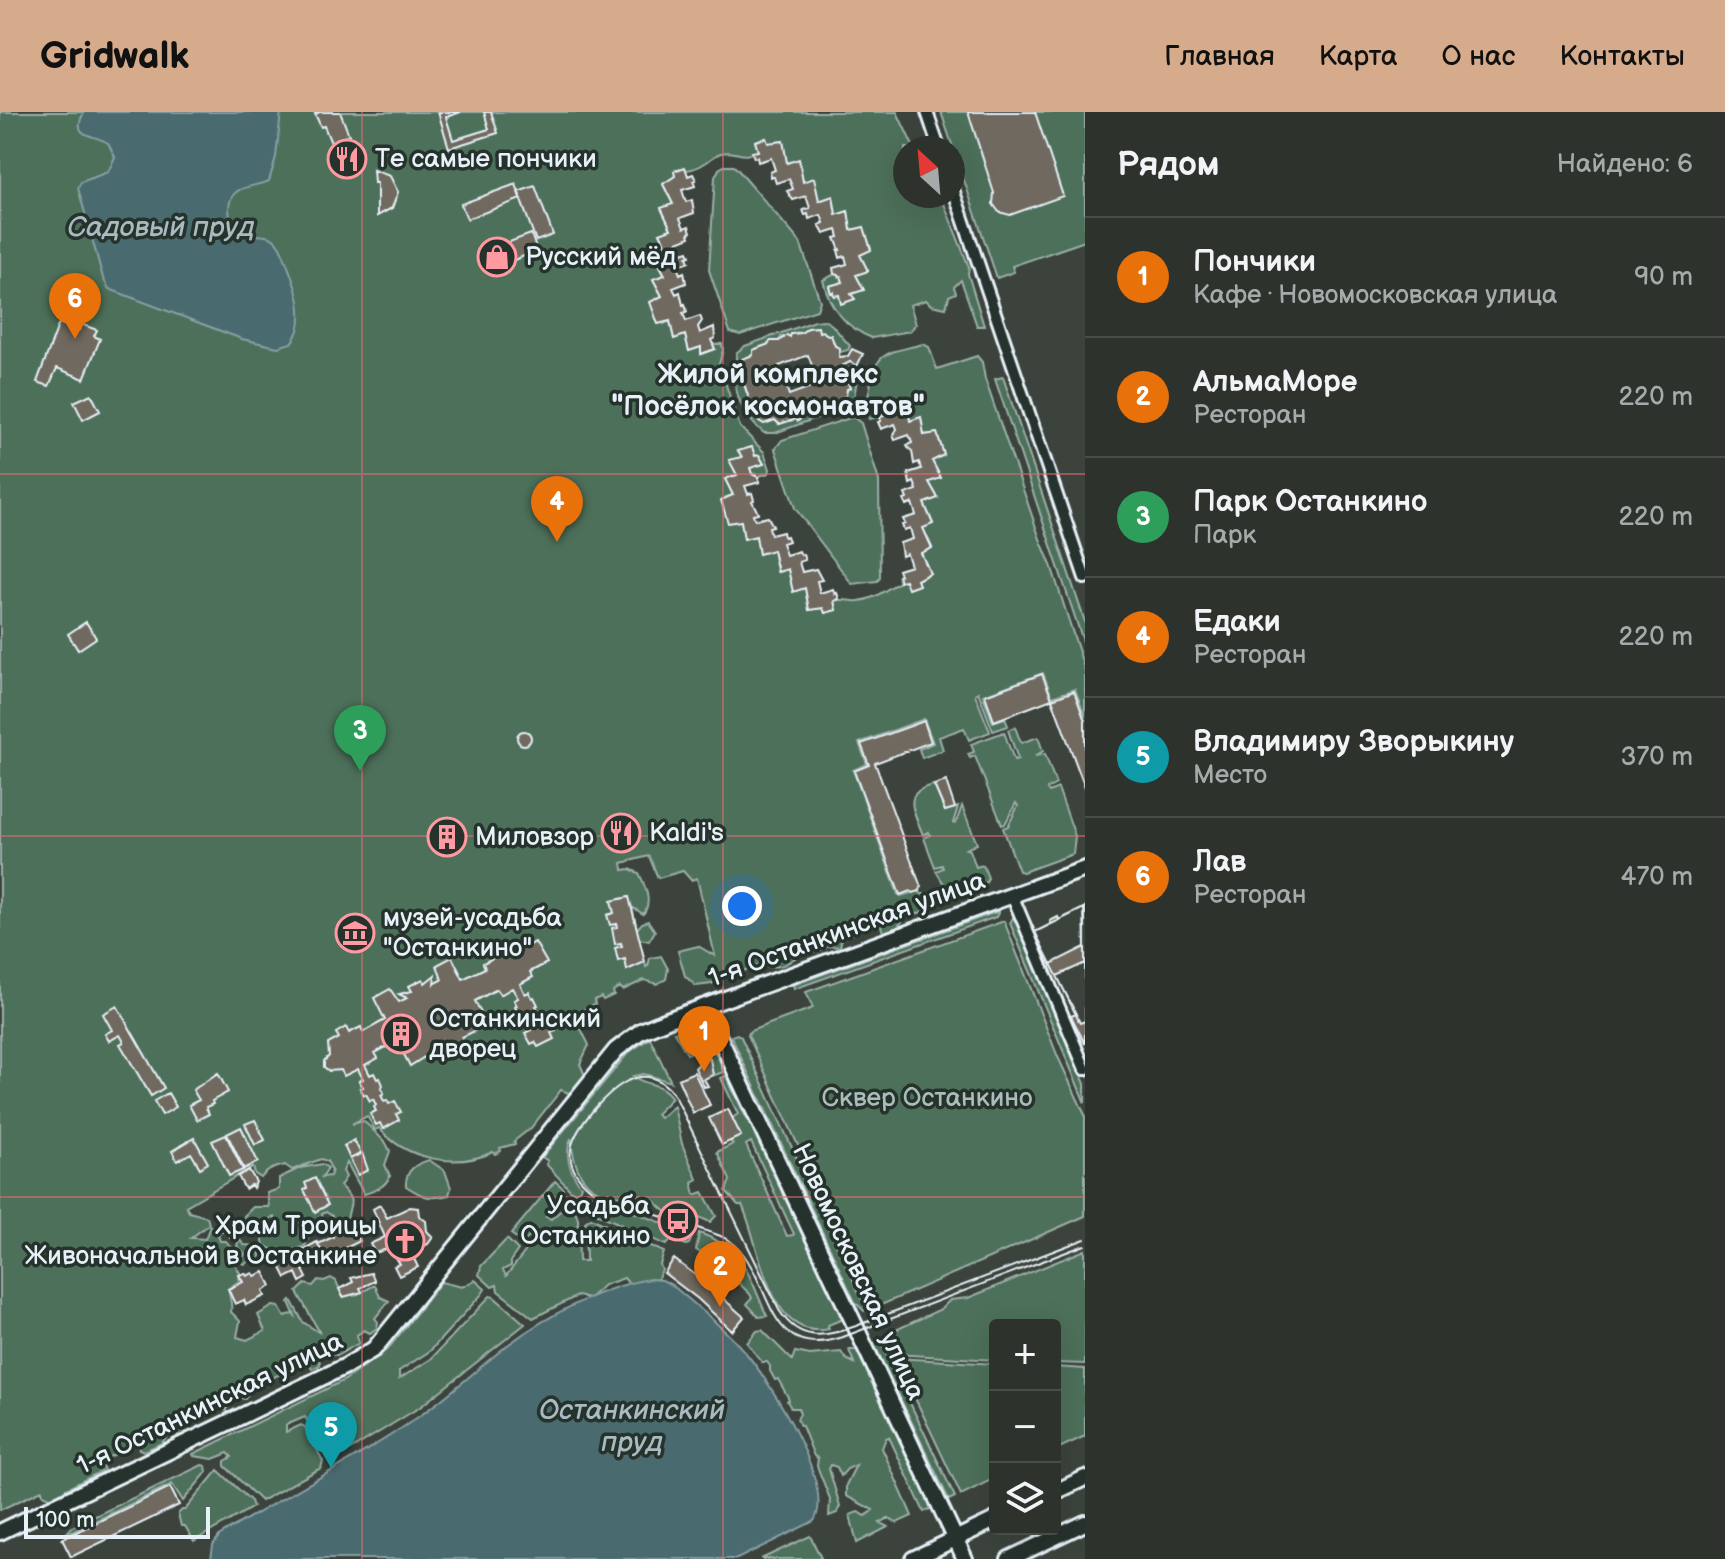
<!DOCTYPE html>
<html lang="ru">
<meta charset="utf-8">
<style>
body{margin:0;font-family:"Balsamiq Sans",sans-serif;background:#353a35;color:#f1f3f6}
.controls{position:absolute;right:24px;bottom:24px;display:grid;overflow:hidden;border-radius:8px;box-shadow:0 8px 32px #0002}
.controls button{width:72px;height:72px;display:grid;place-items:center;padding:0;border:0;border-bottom:2px solid #484d49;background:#2d322d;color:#f1f3f6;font:40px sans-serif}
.compass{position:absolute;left:893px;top:24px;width:72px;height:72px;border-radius:50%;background:#2d322d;box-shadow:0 8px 32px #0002;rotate:334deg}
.scale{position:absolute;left:24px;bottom:20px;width:186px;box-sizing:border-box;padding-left:8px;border:4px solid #e8f1f8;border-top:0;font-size:22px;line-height:28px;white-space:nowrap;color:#e8f1f8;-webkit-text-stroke:6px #26332d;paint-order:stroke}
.you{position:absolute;left:742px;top:794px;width:28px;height:28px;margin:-20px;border:6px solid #fff;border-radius:50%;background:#1a73e8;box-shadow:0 0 0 12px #1a73e833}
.badge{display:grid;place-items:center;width:52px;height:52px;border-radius:50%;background:#d6ab8b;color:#fff;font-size:26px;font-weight:700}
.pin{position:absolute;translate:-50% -66px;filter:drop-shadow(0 2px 4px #0008)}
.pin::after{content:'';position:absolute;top:42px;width:28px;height:24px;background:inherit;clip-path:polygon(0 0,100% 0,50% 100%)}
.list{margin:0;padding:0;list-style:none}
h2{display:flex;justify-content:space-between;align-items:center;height:104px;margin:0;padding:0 32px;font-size:34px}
h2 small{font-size:26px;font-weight:400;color:#a7aaaa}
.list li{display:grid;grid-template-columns:52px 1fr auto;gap:24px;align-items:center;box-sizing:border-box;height:120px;padding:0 32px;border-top:2px solid #484d49}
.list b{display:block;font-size:30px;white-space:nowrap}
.list p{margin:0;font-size:26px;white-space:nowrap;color:#a7aaaa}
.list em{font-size:26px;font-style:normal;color:#a7aaaa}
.icon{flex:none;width:44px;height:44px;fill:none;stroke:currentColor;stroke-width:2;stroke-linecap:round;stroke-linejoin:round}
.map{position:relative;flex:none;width:1085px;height:1447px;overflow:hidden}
header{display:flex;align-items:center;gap:48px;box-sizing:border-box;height:112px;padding:0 40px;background:#d6ab8b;color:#111}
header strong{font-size:38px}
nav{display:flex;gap:44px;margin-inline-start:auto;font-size:28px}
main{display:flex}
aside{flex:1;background:#2d322d}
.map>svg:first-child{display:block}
.green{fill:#4d6f5a;stroke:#9ab0a9;stroke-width:2;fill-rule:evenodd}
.water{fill:#486a6e;stroke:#88a0a5;stroke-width:2}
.building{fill:#70695e;stroke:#e8f1f8;stroke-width:2;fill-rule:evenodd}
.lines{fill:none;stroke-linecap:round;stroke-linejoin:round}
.street-casing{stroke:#e8f1f8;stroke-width:16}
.secondary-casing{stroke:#e8f1f8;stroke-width:20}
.street{stroke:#26332d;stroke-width:10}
.secondary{stroke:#26332d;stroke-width:14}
.tram{stroke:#e8f1f8;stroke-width:2}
.grid{fill:none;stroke:#dc6e71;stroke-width:2;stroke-opacity:0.55}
.labels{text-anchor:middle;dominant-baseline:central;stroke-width:7;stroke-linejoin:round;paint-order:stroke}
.poi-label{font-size:26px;fill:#e8f1f8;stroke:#26332d;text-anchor:start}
.street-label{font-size:26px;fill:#e8f1f8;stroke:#26332d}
.park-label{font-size:26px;fill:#aabdb9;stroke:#26332d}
.water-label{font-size:28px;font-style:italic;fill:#a8bbc1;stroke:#26332d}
.neighbourhood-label{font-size:28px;font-weight:bold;fill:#e8f1f8;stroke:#26332d}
</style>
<header>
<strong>Gridwalk</strong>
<nav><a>Главная</a><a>Карта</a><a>О нас</a><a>Контакты</a></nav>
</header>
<main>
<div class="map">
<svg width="1085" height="1447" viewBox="0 0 1085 1447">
<rect width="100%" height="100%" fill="#3c433c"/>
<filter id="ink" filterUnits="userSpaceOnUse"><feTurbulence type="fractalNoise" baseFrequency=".0125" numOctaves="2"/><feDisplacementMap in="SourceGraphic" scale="16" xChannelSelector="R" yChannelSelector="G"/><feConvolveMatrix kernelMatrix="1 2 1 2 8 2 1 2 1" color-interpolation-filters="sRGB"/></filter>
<g filter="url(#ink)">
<path class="green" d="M0,0H897L914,36H905V84H941L969,155L968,162L984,214H977L961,168L954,175L956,181L949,184L946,196L931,193L926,188L910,193L916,212L910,219L872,226C846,216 829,195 823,168L837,161L838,165L841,164L843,170L829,175L831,181L839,183L841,191L854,187L851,182L863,178L856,163L868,159L860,143L871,137L864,116L851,118L848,99L836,103L833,84L819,89L814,67L803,70L799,48L787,51L783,29L768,31L766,26L755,29L758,39C742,48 736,37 721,41C714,43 711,48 705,51C696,58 685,59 674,59L675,64L663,72L673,92L661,96L671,117L660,121L670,141L656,146L665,163L653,167L662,184L655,188L664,212L670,209L674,227L685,223L689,239L701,235V241L714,237L713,232H722L723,238L719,252L740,315L764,340L770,357L769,361L756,365L755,362H752L750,356L764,352L759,343L755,344L752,335L739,339L742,345L730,348L737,363L725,367L733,383L726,385L733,409H741L744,427L756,424L759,442L773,438L777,460L788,457L793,479L805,476L809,498L823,496L825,501L836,498L834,489C844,486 849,490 859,489C878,487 888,474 905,468L909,477L919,473L917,468L930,461L921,441L932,436L923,416L933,411L924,391L938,386L929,370L941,366L932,349L944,342L937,321L924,323L921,305L910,309L907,293L894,297L893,291L881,295L884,304L869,307C865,295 867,287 870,275C876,237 890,241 923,232L929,235L937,257L977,244L982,250L985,267L1040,427L1051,453L1085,559V605L1075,577L1052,585L1043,561L983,583L993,610L1005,606L1008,614L993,619L978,580L975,582L990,620L969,628L964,616L939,625L943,638L922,646L919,637L933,631L924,607L859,631L867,652L853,658L898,782L901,784L918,779L922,782H933L936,791L927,794L922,800L906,804L893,821L884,823L880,811L842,825L840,835L829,834L817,840L802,838L797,840L793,832L795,846C779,858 775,854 758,854C745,855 735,868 721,863L712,872L696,874L685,864L678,839L698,834L715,844L697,766L691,768L683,759L658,766L649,744L622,751L623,758L630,757L639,761C645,774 653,790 643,802L632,795L637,817L642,811L648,809L655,819L649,829L639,827L646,855L648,854L650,846L661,844L668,857L666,867L657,872L644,868L623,878L620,875L613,879L614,883L603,888L601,885L594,888L595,892L576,901L575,905L589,933L580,952L586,966L574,983L561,978L531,1016L514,1029L515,1032L500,1036L501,1039L495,1042L493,1040C456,1057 406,1048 379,1016L375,1018L367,1004L352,1012L364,1009L386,1031L390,1039L385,1053L390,1064C385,1075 375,1079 364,1082L347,1051L343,1059L346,1065L340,1074C361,1093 344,1094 348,1113L340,1118L332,1116V1104L326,1100L322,1102L324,1112L312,1117L305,1134L282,1143L264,1133L262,1124C269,1116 277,1117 275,1105L254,1114L244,1110V1104L253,1095H269L267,1081L279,1077V1066L300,1056L322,1052L328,1056L322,1065L330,1064L332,1058L327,1049L321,1047L292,1058L285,1053C275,1056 267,1057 261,1066L255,1062L253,1055L186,1094L189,1100L207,1105L209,1112L191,1126L205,1127L210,1114L216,1116L217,1109L223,1107L228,1115L236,1118L235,1122L230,1125L228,1119H221L218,1123L220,1129H226L238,1144L243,1145L245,1142L237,1134L239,1127L244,1133L255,1134L260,1141V1148L257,1150L251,1148L245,1152L237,1149L235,1152L240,1161L239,1169L229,1176C228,1184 233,1191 231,1200L240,1209L237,1225L247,1228L265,1219L258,1203L273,1194L279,1195L284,1204L292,1202L295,1204L289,1190L291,1188L303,1210L320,1221L297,1180L305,1172L313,1174L318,1168L324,1169L331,1166L336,1169L343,1185L352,1180L354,1184L375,1173L380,1185L389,1189L375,1206L378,1210L377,1216L370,1221L364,1218L357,1223L359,1231L338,1243L319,1242L320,1253L312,1257L307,1249L253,1275L245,1287L234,1285L228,1287L227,1299L215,1294L187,1308L184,1323L178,1324L173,1314L165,1318L167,1325L162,1331L144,1339L139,1337L138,1331L101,1349L104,1358L64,1378L61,1382L50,1385L43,1382L42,1378L0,1398Z
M941,0H1085V129L1012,154L1014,160L997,166Z
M724,54H734L738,58L800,130L820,189L817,198L740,223L730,220L709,158L715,65L719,57Z
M824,208L832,213L850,234L848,238L841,240L835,234L831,223L819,220L817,215L808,216L801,221L797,220L790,225H781L779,229H771L769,232L753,238V243L742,247L738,255L756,307L764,312L775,308L779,312L795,307L798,309L805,303L808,305L816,300H825L826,296H835L843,290L842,285L849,276L846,265L849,261L847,257L854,254L858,260L853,293L775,321H764C739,302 729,270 737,240L745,234L815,209Z
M1003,265L1085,510V535L995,267Z
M853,305L861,311L879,369L880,466L877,469L852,472L795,396L775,337L782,328Z
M1015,615L1021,631L1038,625L1043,639L1035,644L1045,642L1056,672L1047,677L1049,680L1058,676L1075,724L1073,742L1023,760L1019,759L1003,716L1008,714L1018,694L1016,691L1005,712L1002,713L975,644L970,646L968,642L974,640L971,632L1004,620L1014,648L1018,647L1008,618Z
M934,673L945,699L958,695L953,711H956L962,694L977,732L966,737L970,738L976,755L983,753L988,766L985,773L952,785L936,759L943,756L942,753L935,755L924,726L930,723L929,720L923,723C914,699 900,680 934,673Z
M999,799L996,805L794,877L793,873Z
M1014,804L1085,972V991L1010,811Z
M1004,809L1058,945L1085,1003V1104L872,1197L748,923L750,919L813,896L806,880Z
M686,918C706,924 720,942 723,960L712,964L692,940L687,942L674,920Z
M737,922L741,925L866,1196L864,1199L855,1190L731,924Z
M650,926L671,970L644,962L633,964C646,975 659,968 672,986L656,1002L660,1006L674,994L682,1032L697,1067L692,1070L695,1083L703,1080L716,1104L710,1110L681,1097L676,1102C661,1102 659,1088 645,1084C635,1082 624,1085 614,1083C582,1080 573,1054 571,1026C564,1044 569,1059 581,1074L579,1079L572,1080L546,1052L548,1049L542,1045L628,941Z
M726,964L745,1003L752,1008L754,1020L843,1207L828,1213L829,1217C768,1231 760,1131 742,1093H738L726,1079L730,1068L717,1040L733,1032L730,1029L731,1007L738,1002L721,966ZM751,1030L794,1122L793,1123L787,1124L746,1033Z
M429,1048L445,1059L451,1076L449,1083C429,1088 423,1085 406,1074C405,1058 416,1052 429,1048Z
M555,1069L563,1076V1082L546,1105L551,1107L566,1094L575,1098L578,1107L579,1149H586L585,1110L591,1106L664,1140L660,1153L662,1158L656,1170L629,1172L624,1166L604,1173L590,1186L577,1184L533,1206L498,1179L497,1173L492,1175L479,1163L481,1154L507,1127L518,1138L511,1148V1154L503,1158L506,1164L535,1127L532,1122L523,1131L511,1122Z
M586,1082L668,1113L666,1118L680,1124L683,1118L693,1122L689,1132L686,1133L673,1127L666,1133L589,1098L585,1092Z
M699,1121C746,1137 748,1163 767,1204L759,1205L747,1192L752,1186L750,1182L718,1151L696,1138Z
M1085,1138V1252L1055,1251V1213H995V1248L894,1242L885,1223L941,1197L950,1188L968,1186Z
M475,1168L485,1177L482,1182L430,1239L399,1259V1267L431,1247L490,1184L494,1185L525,1212L420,1295L337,1346L329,1345L305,1305L286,1313V1320L301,1313L305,1315L323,1349L321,1356L261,1389L225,1354V1349L232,1345L228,1341L213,1347L194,1344L193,1342L345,1268L388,1237L441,1170L462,1175Z
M762,1218L792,1248L795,1240L810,1243L841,1240L846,1247L854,1251L849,1238H858L898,1316L896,1319L932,1396L924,1400L889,1325L886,1326L882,1336L912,1404L897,1411L888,1406L880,1411L888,1415L857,1431L850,1403L858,1400L866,1404L873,1398L846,1384V1373L856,1353L847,1357L841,1364L837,1355L831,1353L829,1357L840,1394L837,1401L829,1404L830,1387L817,1354L818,1346L814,1344L802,1314H800L797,1307L800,1302L798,1296H791L787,1289L789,1287L778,1267L775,1268L770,1259V1254L767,1250H762L747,1231L757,1219Z
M879,1226L955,1385L949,1388L874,1232Z
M896,1246L995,1252V1366L961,1383Z
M1055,1255L1085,1257V1324L1055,1338Z
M202,1353L206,1354L207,1360L183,1389L172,1372L64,1424L72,1415Z
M218,1358L251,1389L253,1395L194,1429L185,1414H181L178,1402L182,1398H185Z
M810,1424L821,1446L818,1447H761Z"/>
<path class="water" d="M84,0H281L276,45L269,69C253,76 230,72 229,96C229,106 232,114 239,120C259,128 271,115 282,139C292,165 312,206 291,231L278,235L242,227L109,177L103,166L78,76L81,70L108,60L115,45L108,31C93,21 70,27 84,0Z
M651,1167L662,1168L672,1173C697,1194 723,1215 745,1240C769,1268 836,1374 814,1409L737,1447H211L213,1433L220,1423C285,1383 355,1349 418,1305C450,1283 478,1256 509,1232C545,1205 605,1173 651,1167Z"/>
<path class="building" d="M320,0H340L349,23L331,31L324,14L321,15L315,2Z
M438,0H461L446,5L453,28L489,17L484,0H491L498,21L449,36Z
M968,0H1035L1063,84L1010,103L999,100L993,92L994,81Z
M766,26L768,31L783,29L787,51L799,47L803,70L814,66L819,89L833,84L836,103L848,99L851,118L864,115L871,138L860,143L868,159L856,163L864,178L851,182L855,187L841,192L839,183L834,184L833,180L831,181L829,174L843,170L841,164L834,162L833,156L847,152L845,144L840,146L838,138H840L835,126L839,125L837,118L824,122L819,113L824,111L821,103L809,107L808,102L805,103L803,98L810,96L806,84L793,88L787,79L793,77L789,67L776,71L774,65H771L770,60L775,58L771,46L758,50L757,45L754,46L752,40L758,39L755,29Z
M685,55L688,64L693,62L696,68L693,69L695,74L682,78L686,90L692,88L694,101L680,106L684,116L689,114L691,120L689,121L690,125L677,130L682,141L688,139L690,144L687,145L689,150L677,154L680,162L684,160L686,171L673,176L676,182L680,180L683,193L685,192L687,200L683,201L686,209L700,204L702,209L698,215L700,221L714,215L715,226L711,228L715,237L701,242V235L689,239L685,223L674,227L670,209L658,212L650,190L662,184L653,167L665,163L656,146L670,141L660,121L671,117L661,96L673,92L663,72L675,64L674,59Z
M373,58L390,64L398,80L392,96L377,104V71H374Z
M516,72L521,87L467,107L461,92Z
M535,74L553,123L536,129L518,80Z
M531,122L537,139L496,155L490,137Z
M59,211L79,218L81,212L86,214L97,218L94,224L100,227L84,267L57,256L49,274L37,270Z
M818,215L819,220L823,219L828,224L831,223L835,234L840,236L839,245L848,244L852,237L863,242L857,254L850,250L842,254L847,257L849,261L846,265L850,276L847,277L846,284L842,285L843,290L837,292L835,296H826L825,300H816L808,305L805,303L798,309L795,307L779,312L775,308L764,312L756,307L738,254L742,247L753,243V238L769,232L770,229H779L787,223L790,225L791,222L801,221L808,216ZM808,243L819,272L789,283L779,254Z
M91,282L100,299L83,308L74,290Z
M894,290V297L907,293L910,309L921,305L924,323L937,321L944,343L932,349L941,366L929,370L938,386L924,391L933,412L923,416L932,436L921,441L930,461L917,468L919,473L908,477L905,468L900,470L898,464L900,463L898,458L911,454L907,442L902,444L900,431L913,427L910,416L904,418L902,413L905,412L903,407L916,403L912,391L906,393L904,388L907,387L905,382L917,378L914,370L910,372L908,361L921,357L919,350L914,352L912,339L908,336L907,333L912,331L909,323L895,328L893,323L897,317L895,312L881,317L878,310L881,309L880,305L884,304L881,295Z
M752,335L755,344L759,343L764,352L750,356L752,362L758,365L760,370L745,374L748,382L752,381L754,388L752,389L758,401L753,402L755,408L768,405L773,414L769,415L771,423L783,420L784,425L787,424L789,429L782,431L786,443L799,439L801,443H803L805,448L799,450L802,460L816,457L822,468L817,469L820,481L833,477L835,482L837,481L839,487L834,489L836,498L825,501L823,496L809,498L805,476L793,480L788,457L778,460L773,438L759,442L756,424L744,427L741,409L728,411L721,388L733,383L725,367L737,363L729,348L742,345L738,339Z
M86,510L96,526L78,538L68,522Z
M1042,562L1052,587L994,609L985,583Z
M1074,579L1085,609V676L1052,587Z
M924,609L931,630L875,651L921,775L920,779L913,781L910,779L900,783L854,659L869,653L861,632Z
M517 626a7 7 0 1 1 14 0a7 7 0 1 1-14 0Z
M946,669L955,696L945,699L934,673Z
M629,785L645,850L627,858L625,847L618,849L615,836L622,834L621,831L615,832L612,816L617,815V812L610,813L607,803L614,801L611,789Z
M1084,796L1085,835L1051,852L1035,820Z
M1084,796L1085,795V932L1071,904L1076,902L1035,820L1051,812L1050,809L1058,805L1059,808Z
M535,830L547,851L530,860L533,865L520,872L525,882L529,880L532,886L534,885L538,893L536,894L539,900L535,902L539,908L542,907L544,911L550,908L556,919L551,921L554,927L538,935L535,930L531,932L525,921L531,918L529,913L531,912L528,906L524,908L521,901L519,903L515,895L517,894L514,888L518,886L512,876L500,883L497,877L475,889L487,913L462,925L465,933L441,946L434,939L410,954L397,929L375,941L378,946L365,953L370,963L374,961L377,967L380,966L383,973L381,975L384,981L381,983L384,989L387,988L389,992L395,989L401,1000L396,1002L399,1008L383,1017L380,1011L376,1013L370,1002L376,999L374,995L376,993L373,987L370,989L366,982L364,983L360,976L363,975L359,969L363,967L358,957L344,964L341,958L329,959L324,955V949L329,944L328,932L339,926L336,921L346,915L349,921L361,915L363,920L385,908L374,886L390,877L399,890L407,886L399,882L412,879L409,874L423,867L425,871L435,863L434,872L442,868L437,853L452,845L463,867L485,856L483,851L495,845L492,839L502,834L505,840L516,834L519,838Z
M1085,851V909L1080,911L1057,864Z
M117,894L164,976L151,984L120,932L124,930L120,923L109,929L105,922L112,918L103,902Z
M705,945L710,947L713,963L704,967L708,974L704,975L695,956Z
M694,960L710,993L693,1001L678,967Z
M218,961L228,980L212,989L213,992L206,995L209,1002L197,1008L189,993L199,988L193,978Z
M168,981L176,995L162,1003L154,989Z
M728,997L741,1024L722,1033L709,1006Z
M255,1008L265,1028L255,1033L245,1012Z
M241,1015L258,1050L244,1057L227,1022Z
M226,1023L243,1058L229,1064L212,1029Z
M194,1026L208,1051L200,1056L191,1041L177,1049L172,1039Z
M354,1028L361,1042L350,1047L344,1034Z
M362,1041L368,1058L358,1063L350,1047Z
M249,1058L256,1070L253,1076L251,1073L245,1077L238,1064Z
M315,1066L328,1093L315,1100L304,1078L307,1076L305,1071Z
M380,1093L387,1106L410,1095L418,1096L419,1104L426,1109L427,1119L433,1125L428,1132L405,1144L408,1148L413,1145L418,1155L399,1164L394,1154L400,1152L390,1136L375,1141L370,1132L385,1125L373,1097Z
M353,1115L360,1129L325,1146L318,1132L333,1125L331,1121L337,1119L338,1122Z
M317,1130L325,1147L303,1158L307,1166L300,1170L296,1161L286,1166L278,1150L288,1145L287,1142L293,1139L295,1142Z
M674,1147L706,1171L744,1205L732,1219L698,1187L664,1161Z
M264,1160L271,1174L263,1179L265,1184L246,1193L244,1188L235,1192L228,1177L243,1170L239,1163L245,1161L247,1164L253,1161L255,1164Z
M371,1161L375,1169L360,1176L362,1180L343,1185L339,1177L353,1170L351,1166Z
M170,1375L179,1393L71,1445L62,1427Z"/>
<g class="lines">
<defs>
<path id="street" d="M927,0L939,36
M953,77L1085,466
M1012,783L1085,957"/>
<path id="secondary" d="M705,895L965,1447
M1055,1380L1085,1366
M0,1420L346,1254L374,1237L616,938L641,919L667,908L1085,757
M913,1447L995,1408
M1009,1447L1085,1411"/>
</defs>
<use href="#street" class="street-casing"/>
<use href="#secondary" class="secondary-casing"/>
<use href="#street" class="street"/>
<use href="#secondary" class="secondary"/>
<path class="tram" d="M1085,1127L856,1214C824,1225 800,1231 779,1198L675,984C649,948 620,969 597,994C571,1023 555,1051 593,1079C626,1096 663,1104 698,1116C711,1121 726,1124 736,1134C774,1171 765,1251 843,1225L1085,1133"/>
</g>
</g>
<path class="grid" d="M362,0V1447M723,0V1447M0,362H1085M0,724H1085M0,1085H1085"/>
<defs>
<symbol id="restaurant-ring" viewBox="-11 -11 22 22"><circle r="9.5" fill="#26332d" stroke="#ff9aa2" stroke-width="1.5"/><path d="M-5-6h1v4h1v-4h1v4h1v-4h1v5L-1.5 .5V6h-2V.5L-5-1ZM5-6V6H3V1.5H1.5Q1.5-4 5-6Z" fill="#ff9aa2"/></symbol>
<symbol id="shop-ring" viewBox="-11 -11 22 22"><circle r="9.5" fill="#26332d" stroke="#ff9aa2" stroke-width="1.5"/><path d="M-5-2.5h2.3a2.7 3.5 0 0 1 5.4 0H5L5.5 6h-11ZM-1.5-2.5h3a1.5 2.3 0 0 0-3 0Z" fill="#ff9aa2"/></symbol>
<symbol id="building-ring" viewBox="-11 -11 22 22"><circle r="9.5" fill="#26332d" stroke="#ff9aa2" stroke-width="1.5"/><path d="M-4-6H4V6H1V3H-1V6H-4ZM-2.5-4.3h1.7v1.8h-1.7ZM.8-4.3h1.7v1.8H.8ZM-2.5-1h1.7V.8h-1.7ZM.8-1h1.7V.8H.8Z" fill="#ff9aa2"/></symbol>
<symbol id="museum-ring" viewBox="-11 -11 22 22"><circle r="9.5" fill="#26332d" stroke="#ff9aa2" stroke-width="1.5"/><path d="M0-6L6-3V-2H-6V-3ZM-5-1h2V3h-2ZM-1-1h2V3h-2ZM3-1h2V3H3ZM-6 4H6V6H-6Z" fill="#ff9aa2"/></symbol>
<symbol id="bus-ring" viewBox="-11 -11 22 22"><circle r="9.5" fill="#26332d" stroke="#ff9aa2" stroke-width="1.5"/><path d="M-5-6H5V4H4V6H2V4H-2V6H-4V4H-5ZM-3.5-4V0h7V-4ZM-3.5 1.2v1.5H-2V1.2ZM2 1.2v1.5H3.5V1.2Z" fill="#ff9aa2"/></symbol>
<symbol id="church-ring" viewBox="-11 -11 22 22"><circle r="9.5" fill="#26332d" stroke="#ff9aa2" stroke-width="1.5"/><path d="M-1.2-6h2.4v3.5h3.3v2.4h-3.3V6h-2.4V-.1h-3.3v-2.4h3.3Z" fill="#ff9aa2"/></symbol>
</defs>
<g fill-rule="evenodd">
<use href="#restaurant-ring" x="325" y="25" width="44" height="44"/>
<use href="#shop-ring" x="475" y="123" width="44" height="44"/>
<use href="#restaurant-ring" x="599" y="699" width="44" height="44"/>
<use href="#building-ring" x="425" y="703" width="44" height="44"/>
<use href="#museum-ring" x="333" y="799" width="44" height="44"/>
<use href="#building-ring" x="379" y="900" width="44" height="44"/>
<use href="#bus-ring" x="656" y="1087" width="44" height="44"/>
<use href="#church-ring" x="383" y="1107" width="44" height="44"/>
</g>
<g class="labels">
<g class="poi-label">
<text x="375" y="47">Те самые пончики</text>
<text x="525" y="145">Русский мёд</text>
<text x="649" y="721">Kaldi's</text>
<text x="475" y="725">Миловзор</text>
<text x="383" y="806">музей-усадьба<tspan x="383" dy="30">"Останкино"</tspan></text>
<text x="429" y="907">Останкинский<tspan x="429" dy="30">дворец</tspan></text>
<text x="650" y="1094" text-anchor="end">Усадьба<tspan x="650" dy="30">Останкино</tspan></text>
<text x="377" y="1114" text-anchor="end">Храм Троицы<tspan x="377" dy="30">Живоначальной в Останкине</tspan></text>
</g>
<g class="street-label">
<text transform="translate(847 818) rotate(-20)">1-я Останкинская улица</text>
<text transform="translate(858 1160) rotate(65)">Новомосковская улица</text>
<text transform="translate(210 1292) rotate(-26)">1-я Останкинская улица</text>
</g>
<g class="park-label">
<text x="927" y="986">Сквер Останкино</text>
</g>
<g class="water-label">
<text x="161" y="115">Садовый пруд</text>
<text x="632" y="1298">Останкинский<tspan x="632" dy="32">пруд</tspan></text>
</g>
<g class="neighbourhood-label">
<text x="768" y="262">Жилой комплекс<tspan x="768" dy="32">"Посёлок космонавтов"</tspan></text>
</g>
</g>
</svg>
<div class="controls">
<button>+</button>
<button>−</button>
<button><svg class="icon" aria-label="layers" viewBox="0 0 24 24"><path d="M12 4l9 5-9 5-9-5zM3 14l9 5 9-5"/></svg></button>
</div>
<svg class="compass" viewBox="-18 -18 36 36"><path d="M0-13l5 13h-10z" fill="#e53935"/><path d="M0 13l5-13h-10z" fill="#a7aaaa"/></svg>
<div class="scale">100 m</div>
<div class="you"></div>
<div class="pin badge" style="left:704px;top:960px;background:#e8710a">1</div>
<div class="pin badge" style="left:720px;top:1195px;background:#e8710a">2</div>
<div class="pin badge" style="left:360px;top:659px;background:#2e9e5b">3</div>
<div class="pin badge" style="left:557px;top:430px;background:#e8710a">4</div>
<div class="pin badge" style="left:331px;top:1356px;background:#0f9aa8">5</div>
<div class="pin badge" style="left:75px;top:227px;background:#e8710a">6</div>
</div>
<aside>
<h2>Рядом<small>Найдено: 6</small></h2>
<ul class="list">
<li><span class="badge" style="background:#e8710a">1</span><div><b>Пончики</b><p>Кафе · Новомосковская улица</p></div><em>90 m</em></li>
<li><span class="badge" style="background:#e8710a">2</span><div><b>АльмаМоре</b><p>Ресторан</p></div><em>220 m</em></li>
<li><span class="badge" style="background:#2e9e5b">3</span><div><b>Парк Останкино</b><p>Парк</p></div><em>220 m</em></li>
<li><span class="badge" style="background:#e8710a">4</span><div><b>Едаки</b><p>Ресторан</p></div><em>220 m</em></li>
<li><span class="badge" style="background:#0f9aa8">5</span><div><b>Владимиру Зворыкину</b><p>Место</p></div><em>370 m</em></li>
<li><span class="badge" style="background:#e8710a">6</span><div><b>Лав</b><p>Ресторан</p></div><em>470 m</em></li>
</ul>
</aside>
</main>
